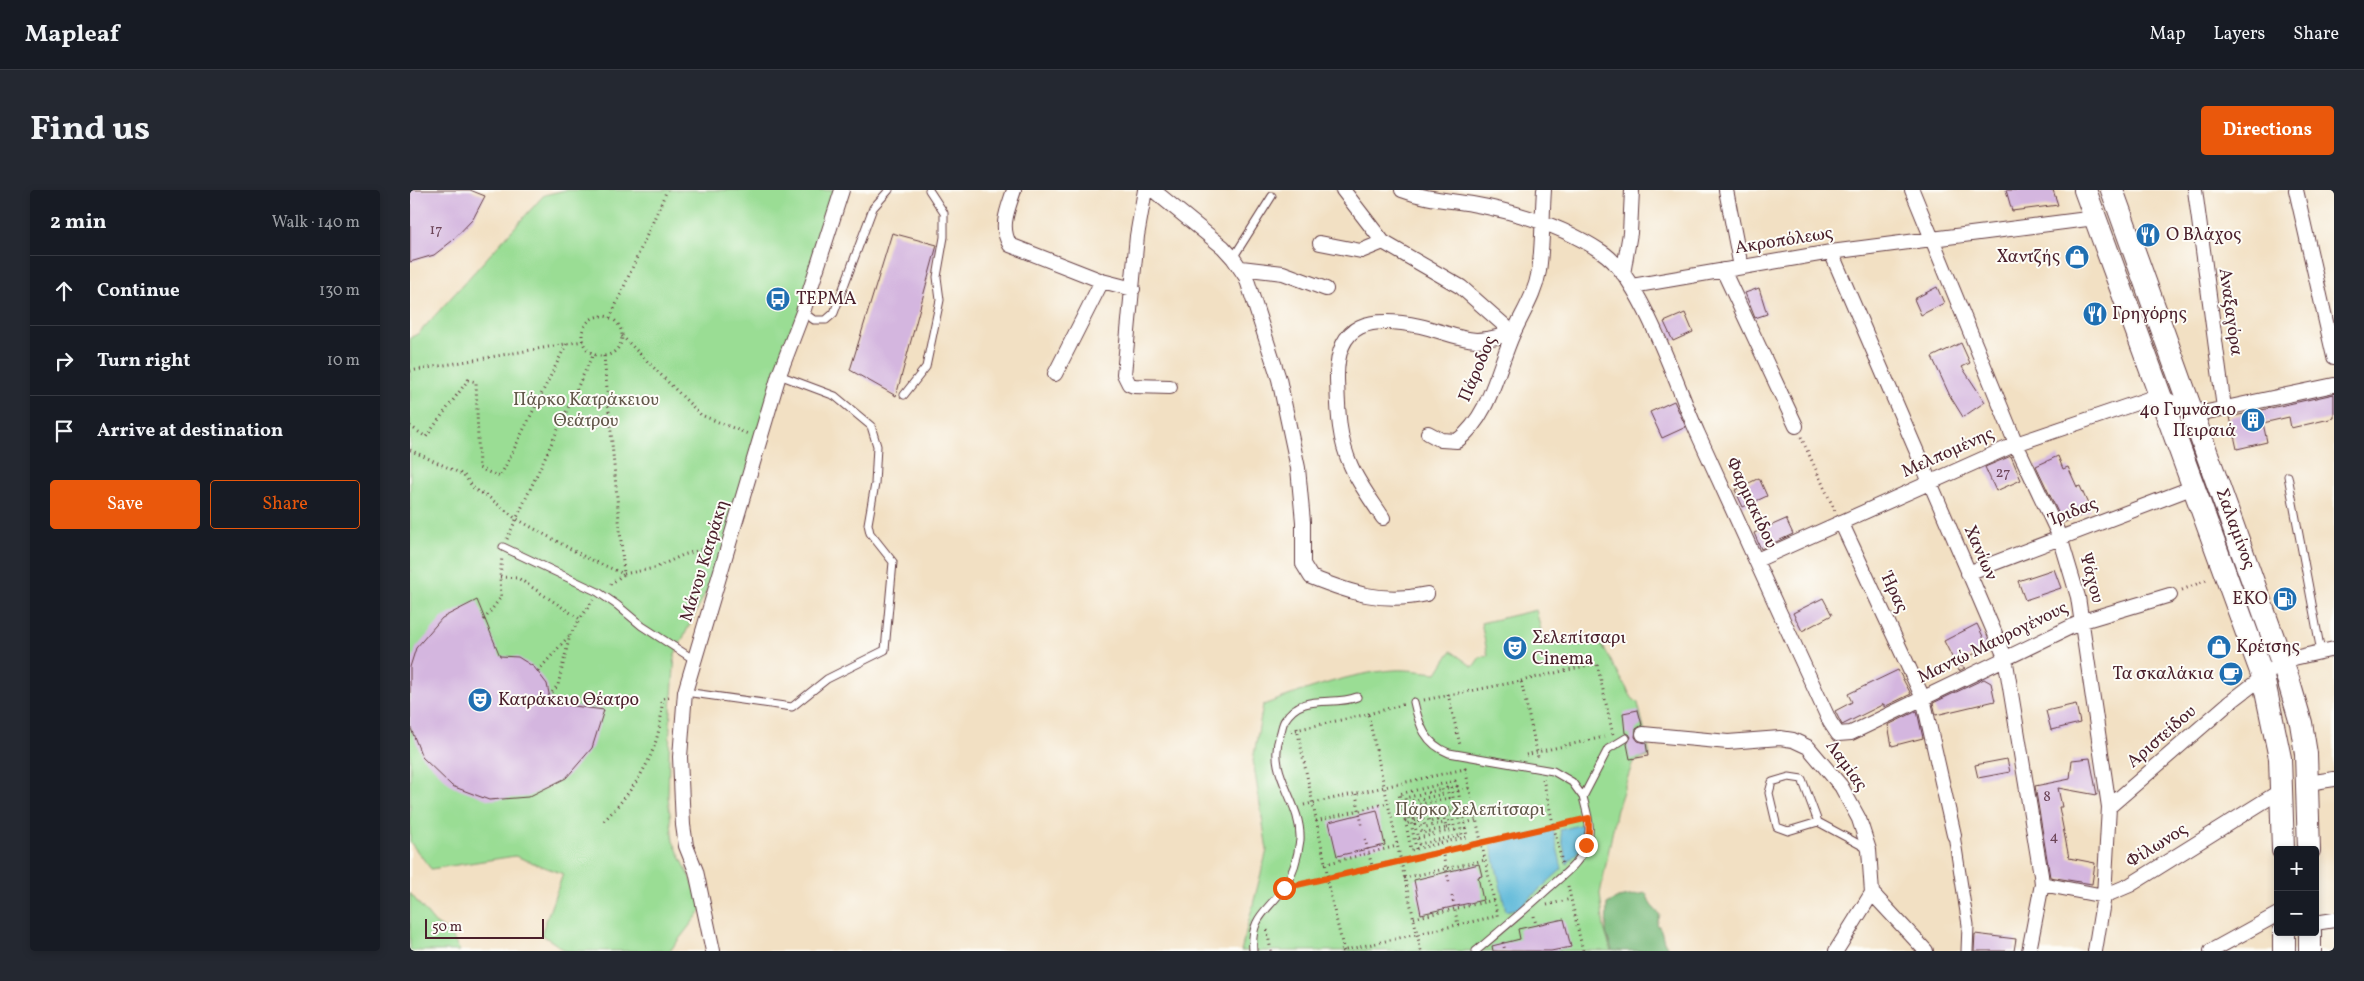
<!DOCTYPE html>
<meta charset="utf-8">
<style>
body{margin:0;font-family:Vollkorn,serif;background:#242831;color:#f1f3f6}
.controls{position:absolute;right:15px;bottom:15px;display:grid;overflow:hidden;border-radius:5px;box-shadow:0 2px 8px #0003}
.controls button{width:45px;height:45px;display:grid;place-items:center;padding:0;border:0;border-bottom:1px solid #363941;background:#171b24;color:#f1f3f6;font:25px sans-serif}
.scale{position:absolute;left:15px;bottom:12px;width:119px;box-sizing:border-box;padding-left:5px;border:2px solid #4a1f2b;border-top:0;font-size:14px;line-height:18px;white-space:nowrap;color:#4a1f2b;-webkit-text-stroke:4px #fdfcf7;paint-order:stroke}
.stop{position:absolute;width:15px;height:15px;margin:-11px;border:4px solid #ea580c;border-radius:50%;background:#fff}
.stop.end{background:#ea580c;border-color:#fff;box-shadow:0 1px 5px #0008}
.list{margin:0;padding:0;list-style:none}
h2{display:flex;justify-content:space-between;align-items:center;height:65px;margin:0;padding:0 20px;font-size:21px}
h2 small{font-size:16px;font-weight:400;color:#9ea1a6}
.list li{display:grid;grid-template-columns:32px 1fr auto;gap:15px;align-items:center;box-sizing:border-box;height:70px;padding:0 20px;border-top:1px solid #363941}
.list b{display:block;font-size:19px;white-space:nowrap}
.list em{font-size:16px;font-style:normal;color:#9ea1a6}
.actions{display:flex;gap:10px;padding:15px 20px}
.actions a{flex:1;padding:11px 0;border:1px solid #ea580c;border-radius:5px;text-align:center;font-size:18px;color:#ea580c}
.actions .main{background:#ea580c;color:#fff}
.icon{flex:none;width:28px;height:28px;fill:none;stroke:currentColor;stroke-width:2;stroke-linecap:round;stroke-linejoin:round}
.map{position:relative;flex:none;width:1924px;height:761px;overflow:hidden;border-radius:5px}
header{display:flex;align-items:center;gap:30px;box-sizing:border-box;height:70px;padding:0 25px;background:#171b24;border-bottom:1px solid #363941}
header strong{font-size:24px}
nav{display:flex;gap:28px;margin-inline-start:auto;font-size:18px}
.intro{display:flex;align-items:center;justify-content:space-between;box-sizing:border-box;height:120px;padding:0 30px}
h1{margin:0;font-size:35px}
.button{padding:12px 22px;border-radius:5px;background:#ea580c;color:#fff;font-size:18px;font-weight:700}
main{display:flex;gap:30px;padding:0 30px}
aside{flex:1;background:#171b24;border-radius:5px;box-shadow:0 2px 8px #0003}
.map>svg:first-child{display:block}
.green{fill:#9add94;stroke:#727e60}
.forest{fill:#7bbc7e;stroke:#626e54}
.water{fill:#5ab7d8;stroke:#526b82}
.building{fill:#d4b6df}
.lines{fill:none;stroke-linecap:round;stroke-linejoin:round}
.service-casing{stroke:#633c42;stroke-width:9}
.pedestrian-casing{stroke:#633c42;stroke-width:13}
.minor-casing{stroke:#633c42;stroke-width:16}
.primary-casing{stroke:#633c42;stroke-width:24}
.path{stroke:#633c42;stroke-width:3;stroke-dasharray:1 4;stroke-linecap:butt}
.service{stroke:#fff;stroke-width:7}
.pedestrian{stroke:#fff;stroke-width:11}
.minor{stroke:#fff;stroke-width:14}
.primary{stroke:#fff;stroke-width:22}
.route{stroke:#ea580c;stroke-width:6}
.labels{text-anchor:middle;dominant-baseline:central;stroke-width:4;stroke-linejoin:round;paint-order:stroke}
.number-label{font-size:15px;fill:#6c4558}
.poi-label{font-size:18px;fill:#4a1f2b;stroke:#fdfcf7;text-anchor:start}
.street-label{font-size:18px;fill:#4a1f2b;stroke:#fdfcf7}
.park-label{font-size:18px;fill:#62584a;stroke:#fdfcf7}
</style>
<header>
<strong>Mapleaf</strong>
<nav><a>Map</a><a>Layers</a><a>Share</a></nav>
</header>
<div class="intro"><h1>Find us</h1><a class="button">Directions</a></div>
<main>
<aside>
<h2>2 min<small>Walk · 140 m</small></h2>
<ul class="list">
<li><svg class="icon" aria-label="ahead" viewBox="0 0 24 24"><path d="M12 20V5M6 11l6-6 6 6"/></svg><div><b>Continue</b></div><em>130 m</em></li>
<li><svg class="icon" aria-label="right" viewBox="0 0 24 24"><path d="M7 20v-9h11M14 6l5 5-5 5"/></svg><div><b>Turn right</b></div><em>10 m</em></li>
<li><svg class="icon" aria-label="arrive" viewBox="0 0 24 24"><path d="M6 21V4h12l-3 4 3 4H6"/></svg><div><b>Arrive at destination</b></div></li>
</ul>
<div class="actions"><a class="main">Save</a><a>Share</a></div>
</aside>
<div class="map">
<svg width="1924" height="761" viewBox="0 0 1924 761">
<rect width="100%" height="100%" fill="#fdfcf7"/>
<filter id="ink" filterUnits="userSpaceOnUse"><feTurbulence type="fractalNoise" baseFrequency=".02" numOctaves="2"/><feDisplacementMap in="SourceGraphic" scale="10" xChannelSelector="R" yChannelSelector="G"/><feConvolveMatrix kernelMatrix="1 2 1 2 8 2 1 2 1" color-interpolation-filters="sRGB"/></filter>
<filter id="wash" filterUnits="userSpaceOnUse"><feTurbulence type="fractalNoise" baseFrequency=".0096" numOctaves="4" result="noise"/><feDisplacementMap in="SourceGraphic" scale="20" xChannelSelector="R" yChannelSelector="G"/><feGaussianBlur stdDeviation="1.12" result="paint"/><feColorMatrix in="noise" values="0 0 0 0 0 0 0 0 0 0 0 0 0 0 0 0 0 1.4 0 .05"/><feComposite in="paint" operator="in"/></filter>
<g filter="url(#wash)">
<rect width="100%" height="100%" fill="#f2e0c3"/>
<path class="green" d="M155,0H430L321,352L265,464L260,535L258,606L263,651L294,717L260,761H156L131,744L153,684L105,666L21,679L0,652V148L9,143L134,5Z
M1126,420L1134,452L1191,453L1222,508L1228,513L1240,566L1223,572L1207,619L1190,704L1194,738L1201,761H831L857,660L843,570L853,515C895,500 939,483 984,480C998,479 1013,482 1027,483L1041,461L1063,477L1070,467L1078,466L1071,433Z
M0,703L25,733L40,743L50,761H0Z"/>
<path class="forest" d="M1236,703L1241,715L1250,725L1247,734C1254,741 1251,749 1257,756L1255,761H1202L1196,742L1197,714L1208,708Z"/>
<path class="water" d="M1173,634L1170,659L1157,674L1150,640Z
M1143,639L1152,679L1109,718L1096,721L1081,655Z"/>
<g id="blocks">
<path class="building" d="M0,0H60L75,6L63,29L42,51L24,65L0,72Z
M1596,0H1643L1648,15L1602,21Z
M482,43L527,55L486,206L440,180Z
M1527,97L1534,113L1511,125L1504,109Z
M1349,98L1357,124L1345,128L1335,103Z
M1275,123L1283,142L1263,151L1254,132Z
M1551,153L1560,173L1552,177L1575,212L1553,227L1540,206L1522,167Z
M1924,204V228L1881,238L1879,227L1853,233L1857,252L1827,259L1820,227Z
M1264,211L1276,237L1252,248L1240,222Z
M1601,266L1611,290L1586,301L1575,277Z
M1648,266L1653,279L1658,277L1667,297L1670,296L1681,321L1653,333L1626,276Z
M1349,288L1357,306L1333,317L1325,300Z
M1376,329L1383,344L1351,359L1344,343Z
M1644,379L1651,398L1615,410L1608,391Z
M1413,408L1422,425L1392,441L1383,423Z
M67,410L90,466L108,467L124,477L137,494L141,513L194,520L182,558L156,588L118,607L79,610L42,596L12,567L0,536V477L6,458L32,428Z
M1567,434L1578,457L1546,473L1555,478L1549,481L1534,451Z
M1488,480L1501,504L1474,517V514L1432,535L1425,521L1442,512L1438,504Z
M1574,489L1581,493L1585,511L1526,525L1523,513Z
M1666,514L1670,533L1641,540L1636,521Z
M1228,520L1232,535L1226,539L1225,547L1228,551L1236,553L1238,566L1220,569L1217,554L1221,547L1219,544L1215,543L1213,523Z
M1507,521L1513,548L1482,556L1478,535Z
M1680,568L1687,605L1648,598L1652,617H1649L1659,668L1685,673L1682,694L1640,687L1625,596L1660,589L1662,570Z
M1597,569L1600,582L1568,588L1565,575Z
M967,620L975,655L927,666L919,632Z
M1069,674L1072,686L1068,687L1073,710L1011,724L1004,690Z
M1154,729L1161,757L1141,761H1083L1082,756L1110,749L1108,739Z
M1565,744L1606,749L1604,761H1564Z"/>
</g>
</g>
<g filter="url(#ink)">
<use href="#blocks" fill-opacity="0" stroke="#633c42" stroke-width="1"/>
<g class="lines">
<defs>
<path id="service" d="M823,68L862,6
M393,122L404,130H416L424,123L463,18L479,0
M494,205L516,177L530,110L527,87L534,47V23L519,0
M1878,286L1911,462
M93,357L188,402L207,415L232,436L283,469
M275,502L382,517L417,489L475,460L483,372L460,343L458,334L465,294L467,256L461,236L425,206L369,185
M1004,512C1009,535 1015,554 1039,563L1143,581L1162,592L1173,607
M1408,632L1378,641L1367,637L1359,603L1362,592L1379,587L1392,589L1408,632L1458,659
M843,761C840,725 858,722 875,696C884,682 888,666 890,650C892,611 856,584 870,545C872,540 872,534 875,530C892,502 922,517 947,507
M1066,761C1091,740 1115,720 1139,698C1153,685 1169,674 1176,656C1183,639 1177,623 1173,607L1198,559L1216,548"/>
<path id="pedestrian" d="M1544,645L1558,735L1557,761"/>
<path id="minor" d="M604,0C598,19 589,37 600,55L692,91
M735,0L727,46L714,184L719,194L724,196L760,197
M743,0L813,57L823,68L836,87L869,189L888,278L893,332V374L901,387C941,403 973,414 1017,404
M933,0L973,52L1051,97L1103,143
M992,0C1015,9 1037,10 1062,14C1107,22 1153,36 1192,62C1232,88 1267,198 1288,244C1331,340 1376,436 1420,532L1428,544L1441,543L1673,431L1760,405
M1316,0L1331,77
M1502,0L1606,254L1650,347L1668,407L1699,617L1694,706L1685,761
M1785,0L1814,218
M1886,0L1924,167
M910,53L951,61L973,52
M1421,62L1595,467L1631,685L1632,694L1619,761
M831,78L873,83L916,99
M1313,80L1386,236
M1213,84L1220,43L1222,0
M1222,96L1421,62L1685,28
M645,184L692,91L723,99
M1018,243L1031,250L1047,251C1080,226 1087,180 1103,144C1113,122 1125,105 1129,81C1133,54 1132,26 1134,0
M973,328C962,311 949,294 941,276C928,248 928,219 927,189C926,131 961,126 1010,136C1029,140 1047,149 1066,150C1078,150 1091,146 1103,143
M1431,332L1513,508L1544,645
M1347,370L1606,254L1750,205L1783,225L1924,195
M1558,383L1784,297
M1233,544L1318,552L1370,548L1383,550L1398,557L1431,596L1449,629L1459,660L1462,703L1516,761
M1898,593L1924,589
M1699,617L1819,513L1862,480L1884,468L1924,459
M1632,694L1694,706L1720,695L1872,600
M1905,733L1924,730
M303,761L286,681L276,656L273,635L270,567L275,502L369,185L393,122L432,0
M1426,761L1462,703
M1801,761L1868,724"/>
<path id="primary" d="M1675,0L1853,487L1870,568L1873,660
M1702,0L1878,489L1891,533L1896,564L1899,660
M1874,742V761
M1900,742V761"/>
</defs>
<use href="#service" class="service-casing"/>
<use href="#pedestrian" class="pedestrian-casing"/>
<use href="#minor" class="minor-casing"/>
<use href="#primary" class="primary-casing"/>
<path class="path" d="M172 146a20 20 0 1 1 40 0a20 20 0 1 1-40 0Z
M200,128L257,0
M212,146L291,225L338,244
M194,166L214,384L198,396
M0,181L173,151
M0,236L16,247L58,190L66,192L69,278L90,287L157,153
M1391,247L1425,321
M0,260L54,285L65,300L76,305L105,328L175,367L214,384L245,378L273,365L303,356
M97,349L183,164
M90,387L108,388L170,429L183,410
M1772,400L1799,389
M74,430L91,407L90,387L92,367
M128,481L159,446
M1111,491L1187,473L1203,545
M1038,504L1050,555
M139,506L148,495L160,445L170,429
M1014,510L1111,491L1127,562L1194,547
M958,524L995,514
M887,538L918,687
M881,541L958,524L1011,761
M1116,565L1127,562L1128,568
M1055,578L1088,729
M1133,589L1152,673
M1047,596L1052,620
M1041,597L1045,617
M1048,601L1059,598
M946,604L952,635
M894,615L1059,578
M1017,623L1012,624L1015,637L1035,633L1036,638L1012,643L1009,630L1004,631L1009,654L1052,645L1048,625L1042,626L1045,640L1029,643
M1033,624L1035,633
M1026,625L1027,630L1019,632L1017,623L1025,621L1026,625L1063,616
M1053,625L1064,622
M194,631C228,595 252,560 252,509L262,506
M906,631L978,613
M995,631L999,630L995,608L1032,599L1033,604L1001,611L1004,629L1009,628L1007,620L1024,617L1025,621
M995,631L989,604L1045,591L1047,596L1037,598L1039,608L1006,615L1007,620
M1055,633L1066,630
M1036,638L1040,637L1036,619L1045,617
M1008,648L1026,644
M955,649L962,676
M1006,659L1001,632L996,634L1001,660L1057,647L1053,623L1048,625
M1032,661L1039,692
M915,674L987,656
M916,687L934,761
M994,688L1075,670
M888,694L1169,630
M1158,696L1173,761
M1042,706L1048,735
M1137,715L1161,709
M1124,726L1126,735
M1004,728L1084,710
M857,740L861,761
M1093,752L1095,761
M931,761L1087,726"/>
<use href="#service" class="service"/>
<use href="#pedestrian" class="pedestrian"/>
<use href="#minor" class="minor"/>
<use href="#primary" class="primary"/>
</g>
</g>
<g class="lines" filter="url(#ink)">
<path class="route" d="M874,698L1179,628V642L1176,655"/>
</g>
<defs>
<symbol id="restaurant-disc" viewBox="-11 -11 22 22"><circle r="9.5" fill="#1f6fb2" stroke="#fdfcf7"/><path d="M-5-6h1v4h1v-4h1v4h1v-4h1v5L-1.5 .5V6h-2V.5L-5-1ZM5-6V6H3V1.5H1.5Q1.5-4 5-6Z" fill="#fff"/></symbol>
<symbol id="shop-disc" viewBox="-11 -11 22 22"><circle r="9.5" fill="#1f6fb2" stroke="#fdfcf7"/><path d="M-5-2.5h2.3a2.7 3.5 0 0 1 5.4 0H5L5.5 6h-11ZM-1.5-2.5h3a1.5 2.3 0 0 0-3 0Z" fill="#fff"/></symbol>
<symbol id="bus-disc" viewBox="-11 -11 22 22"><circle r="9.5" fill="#1f6fb2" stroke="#fdfcf7"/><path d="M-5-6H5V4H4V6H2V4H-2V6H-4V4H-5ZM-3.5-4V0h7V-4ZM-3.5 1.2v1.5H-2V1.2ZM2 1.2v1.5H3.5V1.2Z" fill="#fff"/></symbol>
<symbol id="building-disc" viewBox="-11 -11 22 22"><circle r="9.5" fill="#1f6fb2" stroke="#fdfcf7"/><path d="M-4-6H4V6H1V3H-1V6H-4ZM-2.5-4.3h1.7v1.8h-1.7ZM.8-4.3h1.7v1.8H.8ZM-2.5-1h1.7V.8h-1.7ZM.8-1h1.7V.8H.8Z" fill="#fff"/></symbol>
<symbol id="fuel-disc" viewBox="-11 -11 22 22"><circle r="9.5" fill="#1f6fb2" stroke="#fdfcf7"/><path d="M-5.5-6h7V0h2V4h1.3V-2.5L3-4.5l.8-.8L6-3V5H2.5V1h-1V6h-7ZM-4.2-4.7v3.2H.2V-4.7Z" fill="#fff"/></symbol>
<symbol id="theatre-disc" viewBox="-11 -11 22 22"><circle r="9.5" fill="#1f6fb2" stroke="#fdfcf7"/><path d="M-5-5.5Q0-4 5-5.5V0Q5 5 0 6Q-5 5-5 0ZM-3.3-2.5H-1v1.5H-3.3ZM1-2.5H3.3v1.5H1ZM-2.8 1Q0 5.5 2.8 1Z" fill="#fff"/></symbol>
<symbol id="cafe-disc" viewBox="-11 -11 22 22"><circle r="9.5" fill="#1f6fb2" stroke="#fdfcf7"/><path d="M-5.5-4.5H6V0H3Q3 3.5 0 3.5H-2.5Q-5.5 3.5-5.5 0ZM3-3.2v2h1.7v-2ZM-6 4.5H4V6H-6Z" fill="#fff"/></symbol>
</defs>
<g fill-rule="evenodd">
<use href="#restaurant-disc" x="1724" y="31" width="28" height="28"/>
<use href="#shop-disc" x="1653" y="53" width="28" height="28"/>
<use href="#bus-disc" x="354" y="95" width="28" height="28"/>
<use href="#restaurant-disc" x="1671" y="110" width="28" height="28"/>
<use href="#building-disc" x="1829" y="216" width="28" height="28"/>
<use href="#fuel-disc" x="1861" y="395" width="28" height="28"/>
<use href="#shop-disc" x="1795" y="443" width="28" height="28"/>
<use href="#theatre-disc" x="1091" y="444" width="28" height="28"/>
<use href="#cafe-disc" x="1807" y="470" width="28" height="28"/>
<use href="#theatre-disc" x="56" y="496" width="28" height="28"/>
</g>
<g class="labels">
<g class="number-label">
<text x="26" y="40">17</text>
<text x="1593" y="283">27</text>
<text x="1637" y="607">8</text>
<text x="1644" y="647">4</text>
</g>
<g class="poi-label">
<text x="1756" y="45">Ο Βλάχος</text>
<text x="1650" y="67" text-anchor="end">Χαντζής</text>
<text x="386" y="109">ΤΕΡΜΑ</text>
<text x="1702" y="124">Γρηγόρης</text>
<text x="1826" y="220" text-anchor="end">4ο Γυμνάσιο<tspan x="1826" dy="21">Πειραιά</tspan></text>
<text x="1858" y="409" text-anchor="end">EKO</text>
<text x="1122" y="448">Σελεπίτσαρι<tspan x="1122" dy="21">Cinema</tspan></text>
<text x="1826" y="457">Κρέτσης</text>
<text x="1804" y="484" text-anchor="end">Τα σκαλάκια</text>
<text x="88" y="510">Κατράκειο Θέατρο</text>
</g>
<g class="street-label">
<text transform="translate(1374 51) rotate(-9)">Ακροπόλεως</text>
<text transform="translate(1820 122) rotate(82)">Αναξαγόρα</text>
<text transform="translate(1068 179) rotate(-67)">Πάροδος</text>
<text transform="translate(1538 263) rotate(-24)">Μελπομένης</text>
<text transform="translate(1341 313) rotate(65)">Φαρμακίδου</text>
<text transform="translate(1664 322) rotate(-21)">Ίριδας</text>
<text transform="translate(1825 339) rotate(70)">Σαλαμίνος</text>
<text transform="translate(1570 363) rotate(66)">Χανίων</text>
<text transform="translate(295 371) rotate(-73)">Μάνου Κατράκη</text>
<text transform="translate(1681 388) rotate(75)">Ψάχου</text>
<text transform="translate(1484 403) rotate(65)">Ήρας</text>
<text transform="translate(1583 453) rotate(-26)">Μαντώ Μαυρογένους</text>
<text transform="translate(1752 547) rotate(-41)">Αριστείδου</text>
<text transform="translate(1436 576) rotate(54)">Λαμίας</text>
<text transform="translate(1747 656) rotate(-32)">Φίλωνος</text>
</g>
<g class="park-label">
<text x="176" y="210">Πάρκο Κατράκειου<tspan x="176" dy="21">Θεάτρου</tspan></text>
<text x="1060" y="620">Πάρκο Σελεπίτσαρι</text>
</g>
</g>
</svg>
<div class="controls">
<button>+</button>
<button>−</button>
</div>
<div class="scale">50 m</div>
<div class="stop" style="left:874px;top:698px"></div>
<div class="stop end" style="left:1176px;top:655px"></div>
</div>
</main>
